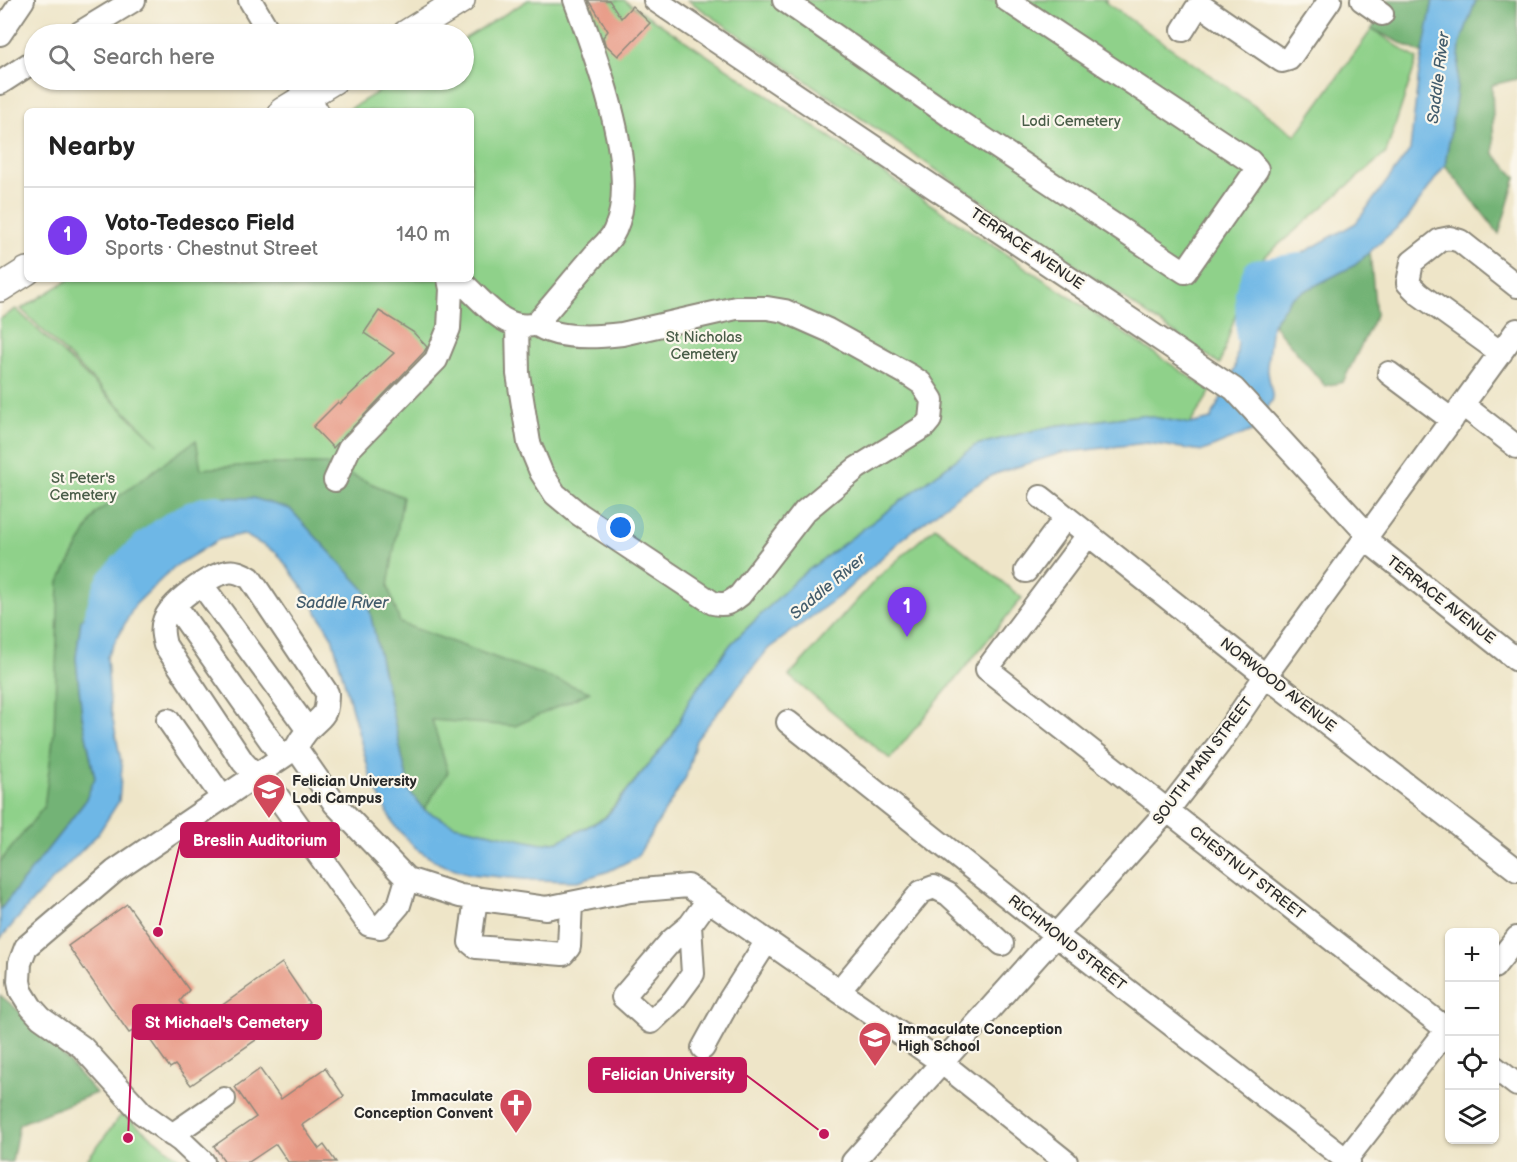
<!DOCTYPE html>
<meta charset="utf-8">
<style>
body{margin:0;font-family:"Balsamiq Sans",sans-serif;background:#f6f6f6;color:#222}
.controls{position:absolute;right:18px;bottom:18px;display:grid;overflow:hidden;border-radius:9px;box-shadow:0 2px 4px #0004}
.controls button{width:54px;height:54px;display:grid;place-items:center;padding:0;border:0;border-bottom:2px solid #e0e0e0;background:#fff;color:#222;font:30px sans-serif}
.you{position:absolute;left:621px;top:528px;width:21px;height:21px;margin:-15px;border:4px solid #fff;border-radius:50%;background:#1a73e8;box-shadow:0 0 0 9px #1a73e833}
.badge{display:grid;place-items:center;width:39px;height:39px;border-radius:50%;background:#7c3aed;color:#fff;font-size:20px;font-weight:700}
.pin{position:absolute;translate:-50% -50px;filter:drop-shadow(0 2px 3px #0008)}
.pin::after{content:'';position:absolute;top:32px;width:21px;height:18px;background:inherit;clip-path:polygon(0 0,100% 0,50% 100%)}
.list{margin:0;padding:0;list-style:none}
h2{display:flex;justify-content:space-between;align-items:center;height:78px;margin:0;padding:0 24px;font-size:26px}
h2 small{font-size:20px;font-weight:400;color:#767676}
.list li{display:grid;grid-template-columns:39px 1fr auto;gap:18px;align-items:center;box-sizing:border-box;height:96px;padding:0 24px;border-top:2px solid #e0e0e0}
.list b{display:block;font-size:22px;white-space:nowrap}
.list p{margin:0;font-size:20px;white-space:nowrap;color:#767676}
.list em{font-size:20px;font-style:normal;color:#767676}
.icon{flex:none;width:33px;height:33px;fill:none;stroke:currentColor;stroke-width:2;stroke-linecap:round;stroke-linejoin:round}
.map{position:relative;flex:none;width:1517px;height:1162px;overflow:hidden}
.search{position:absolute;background:#fff;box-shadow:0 2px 4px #0004;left:24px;top:24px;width:450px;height:66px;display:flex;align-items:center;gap:15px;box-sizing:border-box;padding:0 21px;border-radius:33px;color:#767676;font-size:22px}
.panel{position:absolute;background:#fff;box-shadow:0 2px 4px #0004;left:24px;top:108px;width:450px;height:174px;border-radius:9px}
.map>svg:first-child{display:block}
.green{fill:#8fd18a;stroke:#5d7e5a;stroke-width:1.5}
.forest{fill:#73b376;stroke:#4f6f50;stroke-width:1.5}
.water{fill:#6eb7e6;stroke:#4c7188;stroke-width:1.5}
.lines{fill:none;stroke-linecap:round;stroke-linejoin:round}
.river{stroke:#6eb7e6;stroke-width:26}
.building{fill:#e79682}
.minor-casing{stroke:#8c887a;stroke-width:26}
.major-casing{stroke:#8c887a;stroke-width:30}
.minor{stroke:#fff;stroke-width:22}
.major{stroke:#fff;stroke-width:27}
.labels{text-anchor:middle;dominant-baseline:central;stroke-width:4.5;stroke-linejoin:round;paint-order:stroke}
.park-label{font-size:15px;fill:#495d48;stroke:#fbf7ec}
.street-label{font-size:15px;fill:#2b2b2b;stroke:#fbf7ec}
.poi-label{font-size:15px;font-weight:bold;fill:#2b2b2b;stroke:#fbf7ec;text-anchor:start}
.water-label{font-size:16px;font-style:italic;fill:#425c6c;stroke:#fbf7ec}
.leader{fill:none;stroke:#c2185b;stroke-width:2}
.callout-dot{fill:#c2185b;stroke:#fbf7ec;stroke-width:2}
.callout{fill:#c2185b;stroke:#c2185b;stroke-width:2}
.callout-label{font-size:16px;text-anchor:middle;font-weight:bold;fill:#fff}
</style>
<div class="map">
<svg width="1517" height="1162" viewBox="0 0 1517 1162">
<rect width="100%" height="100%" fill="#fbf7ec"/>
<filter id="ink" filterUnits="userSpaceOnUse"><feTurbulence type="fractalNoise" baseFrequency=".0167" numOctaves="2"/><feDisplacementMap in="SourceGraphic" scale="12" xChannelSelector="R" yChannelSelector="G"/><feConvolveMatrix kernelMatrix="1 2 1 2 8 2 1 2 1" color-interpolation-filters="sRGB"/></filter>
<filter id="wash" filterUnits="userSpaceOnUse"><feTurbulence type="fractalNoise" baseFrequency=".008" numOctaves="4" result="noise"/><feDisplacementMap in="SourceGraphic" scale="24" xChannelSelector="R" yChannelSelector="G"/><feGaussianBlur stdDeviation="1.35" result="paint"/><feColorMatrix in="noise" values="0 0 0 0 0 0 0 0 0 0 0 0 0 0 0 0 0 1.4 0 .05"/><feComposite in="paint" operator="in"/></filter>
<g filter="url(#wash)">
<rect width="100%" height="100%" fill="#eee5c8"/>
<path class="green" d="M528,0H624L1211,391L1190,424L1141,415L1053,426L976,445L799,577L731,644L691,697L672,736L604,818L559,841L541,844L454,825L424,810L394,712L253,498L101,592L95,778L0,910V319L16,309L158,444L21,309L70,279H471V111H346L398,80H464V39Z
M688,0H1107L1105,2L1296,135L1372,29L1417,59L1386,153L1250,269L1220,364Z
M935,527L1022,598L890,759L789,676L876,579Z
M122,1114L184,1162H85Z"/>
<path class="forest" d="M1388,0H1433L1423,54L1372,29Z
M1476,0H1517V79L1492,85L1494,154L1516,177L1499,234L1445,165L1456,97L1460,44Z
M1370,252L1376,315L1343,382L1325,386L1273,324L1291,298L1355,265Z
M196,440L201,469L263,464H326L403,497L388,586L400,623L590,692L515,726L432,720L448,772L424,810L410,792L365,590L290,509L139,548L81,620L76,658L82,716L95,778L84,803L0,910V862L44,807L54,732L59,582L96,513Z
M0,995L36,1025L96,1093L19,1124L12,1162H0Z"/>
<path class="water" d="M1433,0H1476L1460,44L1456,97L1445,165L1407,219L1355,265L1291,298L1272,324L1267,367L1273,399L1254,430L1203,451L1146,443L1061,453L995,474L960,494L901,540L842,594L768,649L696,740L686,777L637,857L609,871L578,881L533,880L470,874L440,864L416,849L394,825L372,782L332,637L302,587L277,553L243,534L218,540L174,567L135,605L107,657L110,705L122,766L119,801L98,834L38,895L0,939V910L84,803L95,778L82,716L76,658L81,620L139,548L214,497L253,498L290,509L365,590L410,792L424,810L454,825L541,844L559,841L605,818L672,736L691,697L731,644L799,577L976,445L1053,426L1141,415L1190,424L1211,419L1235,368L1239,333L1249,296L1267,273L1356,223L1410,150L1419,72Z"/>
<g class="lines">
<path class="river" d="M1249,336L1248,293L1256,272L1309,265
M97,616C101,605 104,590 110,581C131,553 181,509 217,508"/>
</g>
<g id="blocks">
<path class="building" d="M589,0H609L621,18L632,6L650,23L618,56L605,44L603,37L608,31Z
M379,311L413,332L427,347L424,352L333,448L313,427L338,402L340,404L394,353L364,333Z
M127,904L189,990L180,1001L197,1023L282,963L309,1003L191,1085L175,1065L170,1068L141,1027L129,1033L68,946Z
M325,1068L344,1096L302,1125L319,1149L324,1145L336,1162H288L276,1144L249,1162H225L214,1146L256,1117L235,1087L260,1069L281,1099Z"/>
</g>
</g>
<g filter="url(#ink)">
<use href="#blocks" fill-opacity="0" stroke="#8c887a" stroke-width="1.5"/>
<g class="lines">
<defs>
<path id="minor" d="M250,0L270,34
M655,0L1234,389L1368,535
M784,0L959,122L1185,272L1257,169L1250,161L1007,0
M1362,0L1382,14
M1183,30L1196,9L1203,7L1282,61L1289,59L1330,0
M0,34L23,0
M78,34L134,0
M297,80L317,111
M0,83L34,61
M458,279C480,297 504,334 536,324C555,302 573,280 592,258C599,249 611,240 615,230C641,174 596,56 575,0
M517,325L518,374L529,443L541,472L555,494L579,514L713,603C725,606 730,603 740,595L805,511L857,468L925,426L930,420L932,400L921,383L909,375L828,330L785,311L767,308H736L622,334C597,337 556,340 536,324
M1501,353L1419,294L1408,283L1412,262L1440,240L1450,238L1460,241L1517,286
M1389,373L1452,420
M1463,405L1517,447
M335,480L349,449L436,360L449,328L451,289L449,279
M1041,497L1266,676L1517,870
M1088,535L987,669L1450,1032
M1365,539L1517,660
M1026,571L1066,517
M202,585L308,730
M175,605L282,757
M168,720L222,797
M788,722L1057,936L1349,1162
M260,772L369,925L380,927L399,905L407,879
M255,775L243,762L165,645C163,637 161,629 164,621C170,603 208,576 227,572C235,570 242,574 250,578L327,693C327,719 322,714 307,731C303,736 299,742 296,748
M476,898L470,942L476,947L563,954L569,947L571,903
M690,925L693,974L673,1001L651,1022L623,997L671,941L690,925L708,900
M1494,967L1517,938
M839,991L921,892L934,887L948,894L1002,944
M703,1048L730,999L767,941
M1494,1067L1517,1085
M172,1135L224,1099
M203,1162L181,1141L142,1113L82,1047L41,1018L31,1007L21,991L19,981L20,963L26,947L115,871L296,748L335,804L407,879L460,896L546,908L630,891L688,886L941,1062L1066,1162
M853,1162L1167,811L1219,744L1268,672L1517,330
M1344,1162L1450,1026"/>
<path id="major" d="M406,34L461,0
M283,111L334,80
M0,288L27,271"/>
</defs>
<use href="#minor" class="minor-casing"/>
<use href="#major" class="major-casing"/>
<use href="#minor" class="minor"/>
<use href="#major" class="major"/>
</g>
</g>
<defs>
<symbol id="university-pin" viewBox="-11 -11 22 30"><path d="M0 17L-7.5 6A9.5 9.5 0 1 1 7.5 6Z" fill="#d1495b" stroke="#fbf7ec"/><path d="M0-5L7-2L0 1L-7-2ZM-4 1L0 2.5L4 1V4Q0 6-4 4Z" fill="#fff"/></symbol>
<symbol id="school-pin" viewBox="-11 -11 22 30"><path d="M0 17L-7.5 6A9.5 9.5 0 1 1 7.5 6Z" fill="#d1495b" stroke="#fbf7ec"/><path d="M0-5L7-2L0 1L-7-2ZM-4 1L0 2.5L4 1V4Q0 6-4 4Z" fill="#fff"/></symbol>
<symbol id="church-pin" viewBox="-11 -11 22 30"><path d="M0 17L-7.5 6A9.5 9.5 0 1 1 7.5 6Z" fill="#d1495b" stroke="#fbf7ec"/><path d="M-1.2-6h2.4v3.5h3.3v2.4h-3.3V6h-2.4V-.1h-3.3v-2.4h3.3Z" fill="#fff"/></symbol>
</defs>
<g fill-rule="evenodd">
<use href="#university-pin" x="250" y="771" width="38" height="52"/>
<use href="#school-pin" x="856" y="1019" width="38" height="52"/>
<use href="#church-pin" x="497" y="1086" width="38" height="52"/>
</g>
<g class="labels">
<g class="park-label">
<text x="1071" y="121">Lodi Cemetery</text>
<text x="704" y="337">St Nicholas<tspan x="704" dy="17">Cemetery</tspan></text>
<text x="83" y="478">St Peter's<tspan x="83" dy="17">Cemetery</tspan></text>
</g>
<g class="street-label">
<text transform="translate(1027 249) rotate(34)">TERRACE AVENUE</text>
<text transform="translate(1441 600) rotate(38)">TERRACE AVENUE</text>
<text transform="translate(1278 685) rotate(38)">NORWOOD AVENUE</text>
<text transform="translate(1203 761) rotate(-53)">SOUTH MAIN STREET</text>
<text transform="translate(1247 873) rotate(38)">CHESTNUT STREET</text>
<text transform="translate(1067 943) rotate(38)">RICHMOND STREET</text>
</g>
<g class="poi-label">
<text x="292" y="781">Felician University<tspan x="292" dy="17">Lodi Campus</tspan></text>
<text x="898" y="1029">Immaculate Conception<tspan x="898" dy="17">High School</tspan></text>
<text x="493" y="1096" text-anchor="end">Immaculate<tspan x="493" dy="17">Conception Convent</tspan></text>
</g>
<g class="water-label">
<text transform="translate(1439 78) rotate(-83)">Saddle River</text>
<text transform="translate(828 587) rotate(-40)">Saddle River</text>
<text x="342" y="603">Saddle River</text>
</g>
</g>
<path class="leader" d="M158 932L181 840M128 1138L133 1022M824 1134L746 1075"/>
<g class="callout-dot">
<circle cx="158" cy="932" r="6"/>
<circle cx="128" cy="1138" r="6"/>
<circle cx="824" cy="1134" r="6"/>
</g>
<g class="callout">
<rect x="181" y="823" width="158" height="34" rx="6"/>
<rect x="133" y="1005" width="188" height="34" rx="6"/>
<rect x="589" y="1058" width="157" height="34" rx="6"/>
</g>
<g class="callout-label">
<text x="260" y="846">Breslin Auditorium</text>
<text x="227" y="1028">St Michael's Cemetery</text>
<text x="668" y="1080">Felician University</text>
</g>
</svg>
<div class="controls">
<button>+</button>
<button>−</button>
<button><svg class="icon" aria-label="locate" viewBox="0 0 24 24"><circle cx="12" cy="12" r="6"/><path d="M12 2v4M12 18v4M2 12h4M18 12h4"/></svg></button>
<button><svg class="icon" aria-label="layers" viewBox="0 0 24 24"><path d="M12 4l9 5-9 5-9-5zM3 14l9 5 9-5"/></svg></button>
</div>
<div class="you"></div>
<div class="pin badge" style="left:907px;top:637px">1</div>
<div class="search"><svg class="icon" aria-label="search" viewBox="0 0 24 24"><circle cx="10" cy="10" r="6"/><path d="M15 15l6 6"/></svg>Search here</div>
<section class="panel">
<h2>Nearby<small></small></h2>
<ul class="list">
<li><span class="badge">1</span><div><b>Voto-Tedesco Field</b><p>Sports · Chestnut Street</p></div><em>140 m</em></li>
</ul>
</section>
</div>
